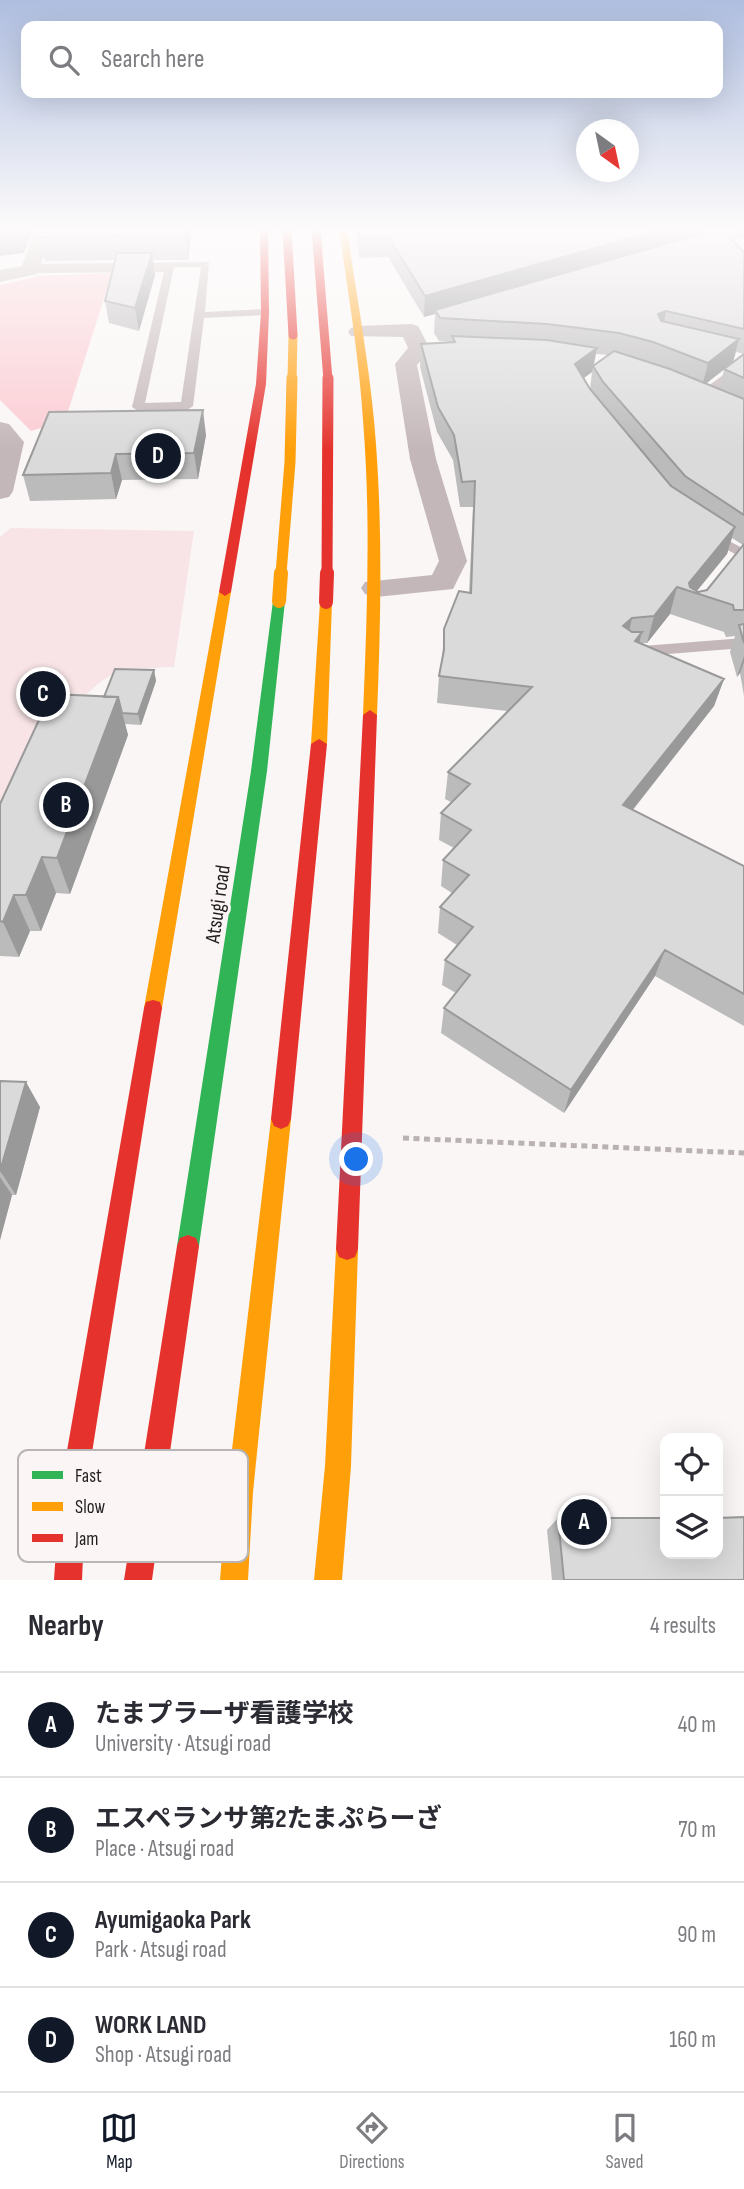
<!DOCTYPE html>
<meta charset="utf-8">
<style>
body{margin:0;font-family:"Sofia Sans Condensed","Noto Sans JP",sans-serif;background:#f7f7f7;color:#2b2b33}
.controls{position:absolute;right:21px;bottom:21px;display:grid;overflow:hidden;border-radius:14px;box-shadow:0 7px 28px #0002}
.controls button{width:63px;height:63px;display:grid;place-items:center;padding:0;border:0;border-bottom:2px solid #e1e1e2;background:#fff;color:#2b2b33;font:35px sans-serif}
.compass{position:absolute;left:576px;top:119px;width:63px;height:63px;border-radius:50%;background:#fff;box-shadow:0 7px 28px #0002;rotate:147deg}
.you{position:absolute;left:357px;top:1160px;width:24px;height:24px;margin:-18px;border:5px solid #fff;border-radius:50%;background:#1a73e8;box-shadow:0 0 0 10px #1a73e833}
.badge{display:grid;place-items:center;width:46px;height:46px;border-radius:50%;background:#111827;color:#fff;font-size:23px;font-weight:700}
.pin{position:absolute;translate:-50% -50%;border:4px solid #fff;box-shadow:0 2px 7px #0006}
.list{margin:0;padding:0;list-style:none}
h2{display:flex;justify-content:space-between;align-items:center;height:91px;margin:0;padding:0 28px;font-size:30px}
h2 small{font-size:23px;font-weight:400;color:#7c7c81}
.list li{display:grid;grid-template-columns:46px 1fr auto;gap:21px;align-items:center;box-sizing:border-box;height:105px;padding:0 28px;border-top:2px solid #e1e1e2}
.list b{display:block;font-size:26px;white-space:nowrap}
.list p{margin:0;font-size:23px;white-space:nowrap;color:#7c7c81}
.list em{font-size:23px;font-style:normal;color:#7c7c81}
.icon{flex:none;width:38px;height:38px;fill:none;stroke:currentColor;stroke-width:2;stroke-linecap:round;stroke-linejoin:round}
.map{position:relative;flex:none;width:744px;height:1580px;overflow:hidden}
.search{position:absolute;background:#fff;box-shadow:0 7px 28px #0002;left:21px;right:21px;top:21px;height:77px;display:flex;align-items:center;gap:18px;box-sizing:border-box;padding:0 24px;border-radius:14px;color:#7c7c81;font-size:26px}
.sheet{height:511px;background:#fff}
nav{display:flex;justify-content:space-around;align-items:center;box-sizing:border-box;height:98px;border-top:2px solid #e1e1e2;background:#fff;font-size:19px;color:#7c7c81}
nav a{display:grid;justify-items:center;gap:4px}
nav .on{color:#111827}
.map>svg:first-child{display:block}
.green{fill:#f8e4e6}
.water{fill:#fbccd3}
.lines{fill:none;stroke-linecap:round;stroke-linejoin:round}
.path{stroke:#b9b1b2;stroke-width:5;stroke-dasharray:6 4.5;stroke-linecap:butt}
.lane{fill:#c4b7b9;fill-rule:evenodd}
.street{fill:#c4b7b9;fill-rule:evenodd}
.fast{fill:#30b455;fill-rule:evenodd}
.slow{fill:#ff9f0a;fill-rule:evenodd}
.jam{fill:#e5322d;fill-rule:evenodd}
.slow-bridge-far2{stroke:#ff9f0a;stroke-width:9}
.slow-bridge-far1{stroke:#ff9f0a;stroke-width:11}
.slow-bridge{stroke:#ff9f0a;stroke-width:14}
.jam-bridge-far2{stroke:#e5322d;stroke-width:9}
.jam-bridge-far1{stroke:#e5322d;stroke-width:11}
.jam-bridge{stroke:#e5322d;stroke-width:14}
.wall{fill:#bcbbbb;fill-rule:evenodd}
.shaded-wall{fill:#999}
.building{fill:#dbdada;stroke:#999;stroke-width:2}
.labels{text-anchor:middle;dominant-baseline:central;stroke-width:6;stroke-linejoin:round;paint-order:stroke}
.street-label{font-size:21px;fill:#221f20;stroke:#fbf5f5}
.key{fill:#fbf5f5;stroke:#bab5b5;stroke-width:2}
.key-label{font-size:19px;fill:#221f20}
</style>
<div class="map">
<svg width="744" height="1580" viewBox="0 0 744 1580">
<rect width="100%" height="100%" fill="#faf6f6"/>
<path class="green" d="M11,528L194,531L174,667L121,669L100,682L72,707L0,846V537Z"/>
<path class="water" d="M112,273L65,421L31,431L0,400V285L39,276Z"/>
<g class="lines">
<path class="path" d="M403,1138L744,1153"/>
<path class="lane" d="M209,262L205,312L265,309L270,312L265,315L204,318L193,406L187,410L138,411L132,407L164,272L30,273L25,270L31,264ZM174,267H201L181,402L145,403Z
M744,360V369L705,400H697V394Z
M709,530L744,549V559L704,537L702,534L704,531Z
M744,638V648L630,657L622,652L630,647Z"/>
<path class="street" d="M35,229H53L39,270L37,274L0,282V270L22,266Z
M735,229H744V238L681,256L672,251L675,247Z
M411,324L418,326L427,343L478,346L481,351L478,356H425L417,365L436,459L467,561L453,589L376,597L365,594L361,588L365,582L432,575L439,561L410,459L395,364L408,348L403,337L351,336L348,332L351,328L358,326Z
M0,422L9,424L24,442L13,491L9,497L0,499Z"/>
<path class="fast" d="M279,597L285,601L267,771L199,1246L196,1254L188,1257L180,1254L177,1246L251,771L273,601Z"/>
<path class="slow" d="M339,229H347C356,293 368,356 374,420C383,518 381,617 377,715L370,720L363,715C367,617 371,518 363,420C359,356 348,293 339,229Z
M225,588L231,592L162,1008L160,1014L153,1016L146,1014L144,1008L219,592Z
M326,598L332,602L327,744L319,749L311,744L320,602Z
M281,1109L288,1112L291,1119L253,1492L248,1580H220L227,1492L271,1119L274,1112Z
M347,1238L355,1241L358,1249L351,1466L342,1580H314L325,1466L336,1249L339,1241Z"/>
<path class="jam" d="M260,229H268L269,312L266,384L231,592L225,596L219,592L256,384L261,312Z
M370,710L377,715L358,1249L355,1257L347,1260L339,1257L336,1249L363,715Z
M319,739L327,744L291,1119L288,1126L281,1129L274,1126L271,1119L311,744Z
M153,1000L160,1002L162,1008L86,1491L82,1580H54L60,1491L144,1008L146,1002Z
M188,1235L196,1238L199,1246L152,1580H124L177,1246L180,1238Z"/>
<path class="slow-bridge-far2" d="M292,380L293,335"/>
<path class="slow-bridge-far1" d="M281,574L290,462L292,378"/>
<path class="slow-bridge" d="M279,601L281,573"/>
<path class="jam-bridge-far2" d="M287,229L293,335
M316,229L328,380"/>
<path class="jam-bridge-far1" d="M327,574L328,378"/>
<path class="jam-bridge" d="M326,602L327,573"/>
</g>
<path class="wall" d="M42,229H192L188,260H153L155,275L139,331L109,323L105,301L115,260L45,261L39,237Z
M356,229H704L703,233L744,252V354L736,352L733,362L744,354V696L740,673L737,677L730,652L735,636L726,637L724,632L670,614L647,643H640L724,679L714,706L633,810L744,866V1026L655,976L564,1113L441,1033L444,1008L456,993L442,985L445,960L457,945L438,933L440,907L452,893L441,886L443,860L454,848L439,840L441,813L451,802L445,799L448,772L507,711L437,703L439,676L442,661L444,629L469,593L473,507H460L453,460L437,432L420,367L421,344L451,341H439L434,333L435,314L424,317L388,257L359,258ZM596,354L608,355L594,366ZM724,370L719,389L706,383ZM592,372L590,389L584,378ZM732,538L743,545L707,590L698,592L697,591L727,554Z
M206,435L198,479L122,480L116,499L30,501L23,475Z
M154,670L156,681L141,725L125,724L128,735L70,894L56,893L41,931H30L19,957L0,956V804L104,697Z
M0,1081L40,1107L16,1195H12L0,1240Z
M558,1518L744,1580H552L547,1530Z"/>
<path class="shaded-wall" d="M16,229H34L24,253L0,256V231Z
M186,229H192L188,260L185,235Z
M663,229H704L702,236L435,310V314L424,317L425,296Z
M152,253L155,275L139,331L135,308Z
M666,311L662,333L658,314Z
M739,339L733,362L702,387L708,363Z
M597,348L592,372L571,387L575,364Z
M203,410L206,435L198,479L194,453Z
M116,454L122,480L116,499L111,473Z
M735,527L727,554L695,593L687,590L689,583Z
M677,587L670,614L647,643L654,616Z
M632,618L626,645L623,626Z
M642,632L635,659V641Z
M744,656V662L740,673L737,677Z
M154,670L156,681L141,725L138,714Z
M724,679L714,706L615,832L623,805Z
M118,697L128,735L70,894L57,858Z
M42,857L56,893L41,931L26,895Z
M14,895L30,931L19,957L3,922Z
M665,950L655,976L564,1113L571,1090Z
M26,1082L40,1107L16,1195L0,1171Z
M0,1177L12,1195L0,1240Z"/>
<path class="building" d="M0,229H16L0,231Z
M42,229H186L185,235L39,237Z
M358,229H663L425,296L389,238H359Z
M718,229H721L744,252V329L666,311L658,314L661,321L739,339L708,363L653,342L619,333L547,324L440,318L435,310Z
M117,253H152L135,308L105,301Z
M452,336L547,340L597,348L575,364L590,389L671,486L735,527L689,583L690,587L698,592L707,590L744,544V610H734L733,605L677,587L654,616L632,618L623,626L632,632H642L635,641L724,679L623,805L744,866V994L665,950L571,1090L444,1008L470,975L445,960L473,927L440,907L469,875L443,860L471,830L441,813L470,784L448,772L532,687L439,676L444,650V629L459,591L471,593L475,481L462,482L454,435L438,407L421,344L455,342Z
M614,351L670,369L744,399V515L685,476L603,382L593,366Z
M744,354V378L724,369Z
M203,410L194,453L116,454L111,473L23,475L49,412Z
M744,624V643L739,625Z
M115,669L154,670L138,714L122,713L118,697H104Z
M51,694L118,697L57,858L42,857L26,895H14L3,922L0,921V804Z
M0,1081L26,1082L0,1171Z
M744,1517V1580H564L558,1518H665V1554H718V1518Z"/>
<linearGradient id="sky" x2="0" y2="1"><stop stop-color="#afbee0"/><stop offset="0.51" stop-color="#fdfbfb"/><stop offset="1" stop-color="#fdfbfb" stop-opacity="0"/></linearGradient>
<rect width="744" height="450" fill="url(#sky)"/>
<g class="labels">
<g class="street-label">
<text transform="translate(218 904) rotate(-82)">Atsugi road</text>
</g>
</g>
<rect x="18" y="1450" width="230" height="112" rx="10" class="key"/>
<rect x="32" y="1471" width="31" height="8" fill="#30b455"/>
<rect x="32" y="1502" width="31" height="9" fill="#ff9f0a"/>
<rect x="32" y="1534" width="31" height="8" fill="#e5322d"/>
<g class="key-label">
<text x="75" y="1482">Fast</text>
<text x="75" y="1513">Slow</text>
<text x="75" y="1545">Jam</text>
</g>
</svg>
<div class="controls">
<button><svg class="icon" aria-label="locate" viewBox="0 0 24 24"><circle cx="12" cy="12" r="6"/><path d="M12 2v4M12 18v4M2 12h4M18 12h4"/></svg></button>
<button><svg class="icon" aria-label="layers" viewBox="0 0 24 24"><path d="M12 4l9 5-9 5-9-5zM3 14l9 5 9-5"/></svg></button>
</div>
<svg class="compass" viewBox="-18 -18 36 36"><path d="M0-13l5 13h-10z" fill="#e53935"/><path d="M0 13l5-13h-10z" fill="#7c7c81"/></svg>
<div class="you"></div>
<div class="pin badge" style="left:584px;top:1522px">A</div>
<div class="pin badge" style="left:66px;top:805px">B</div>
<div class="pin badge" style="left:43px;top:694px">C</div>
<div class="pin badge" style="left:158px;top:456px">D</div>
<div class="search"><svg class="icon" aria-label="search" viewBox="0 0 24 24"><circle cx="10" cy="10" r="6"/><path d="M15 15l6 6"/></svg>Search here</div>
</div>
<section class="sheet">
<h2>Nearby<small>4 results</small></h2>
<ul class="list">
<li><span class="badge">A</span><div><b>たまプラーザ看護学校</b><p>University · Atsugi road</p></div><em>40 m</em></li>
<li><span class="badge">B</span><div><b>エスペランサ第2たまぷらーざ</b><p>Place · Atsugi road</p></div><em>70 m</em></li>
<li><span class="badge">C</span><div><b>Ayumigaoka Park</b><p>Park · Atsugi road</p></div><em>90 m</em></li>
<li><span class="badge">D</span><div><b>WORK LAND</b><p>Shop · Atsugi road</p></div><em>160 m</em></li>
</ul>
</section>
<nav>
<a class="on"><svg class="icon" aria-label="map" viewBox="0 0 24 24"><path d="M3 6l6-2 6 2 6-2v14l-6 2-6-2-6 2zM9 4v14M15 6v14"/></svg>Map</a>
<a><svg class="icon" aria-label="directions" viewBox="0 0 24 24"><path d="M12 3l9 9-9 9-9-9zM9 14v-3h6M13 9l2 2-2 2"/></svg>Directions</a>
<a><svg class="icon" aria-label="saved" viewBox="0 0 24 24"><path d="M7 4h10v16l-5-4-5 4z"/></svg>Saved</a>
</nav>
